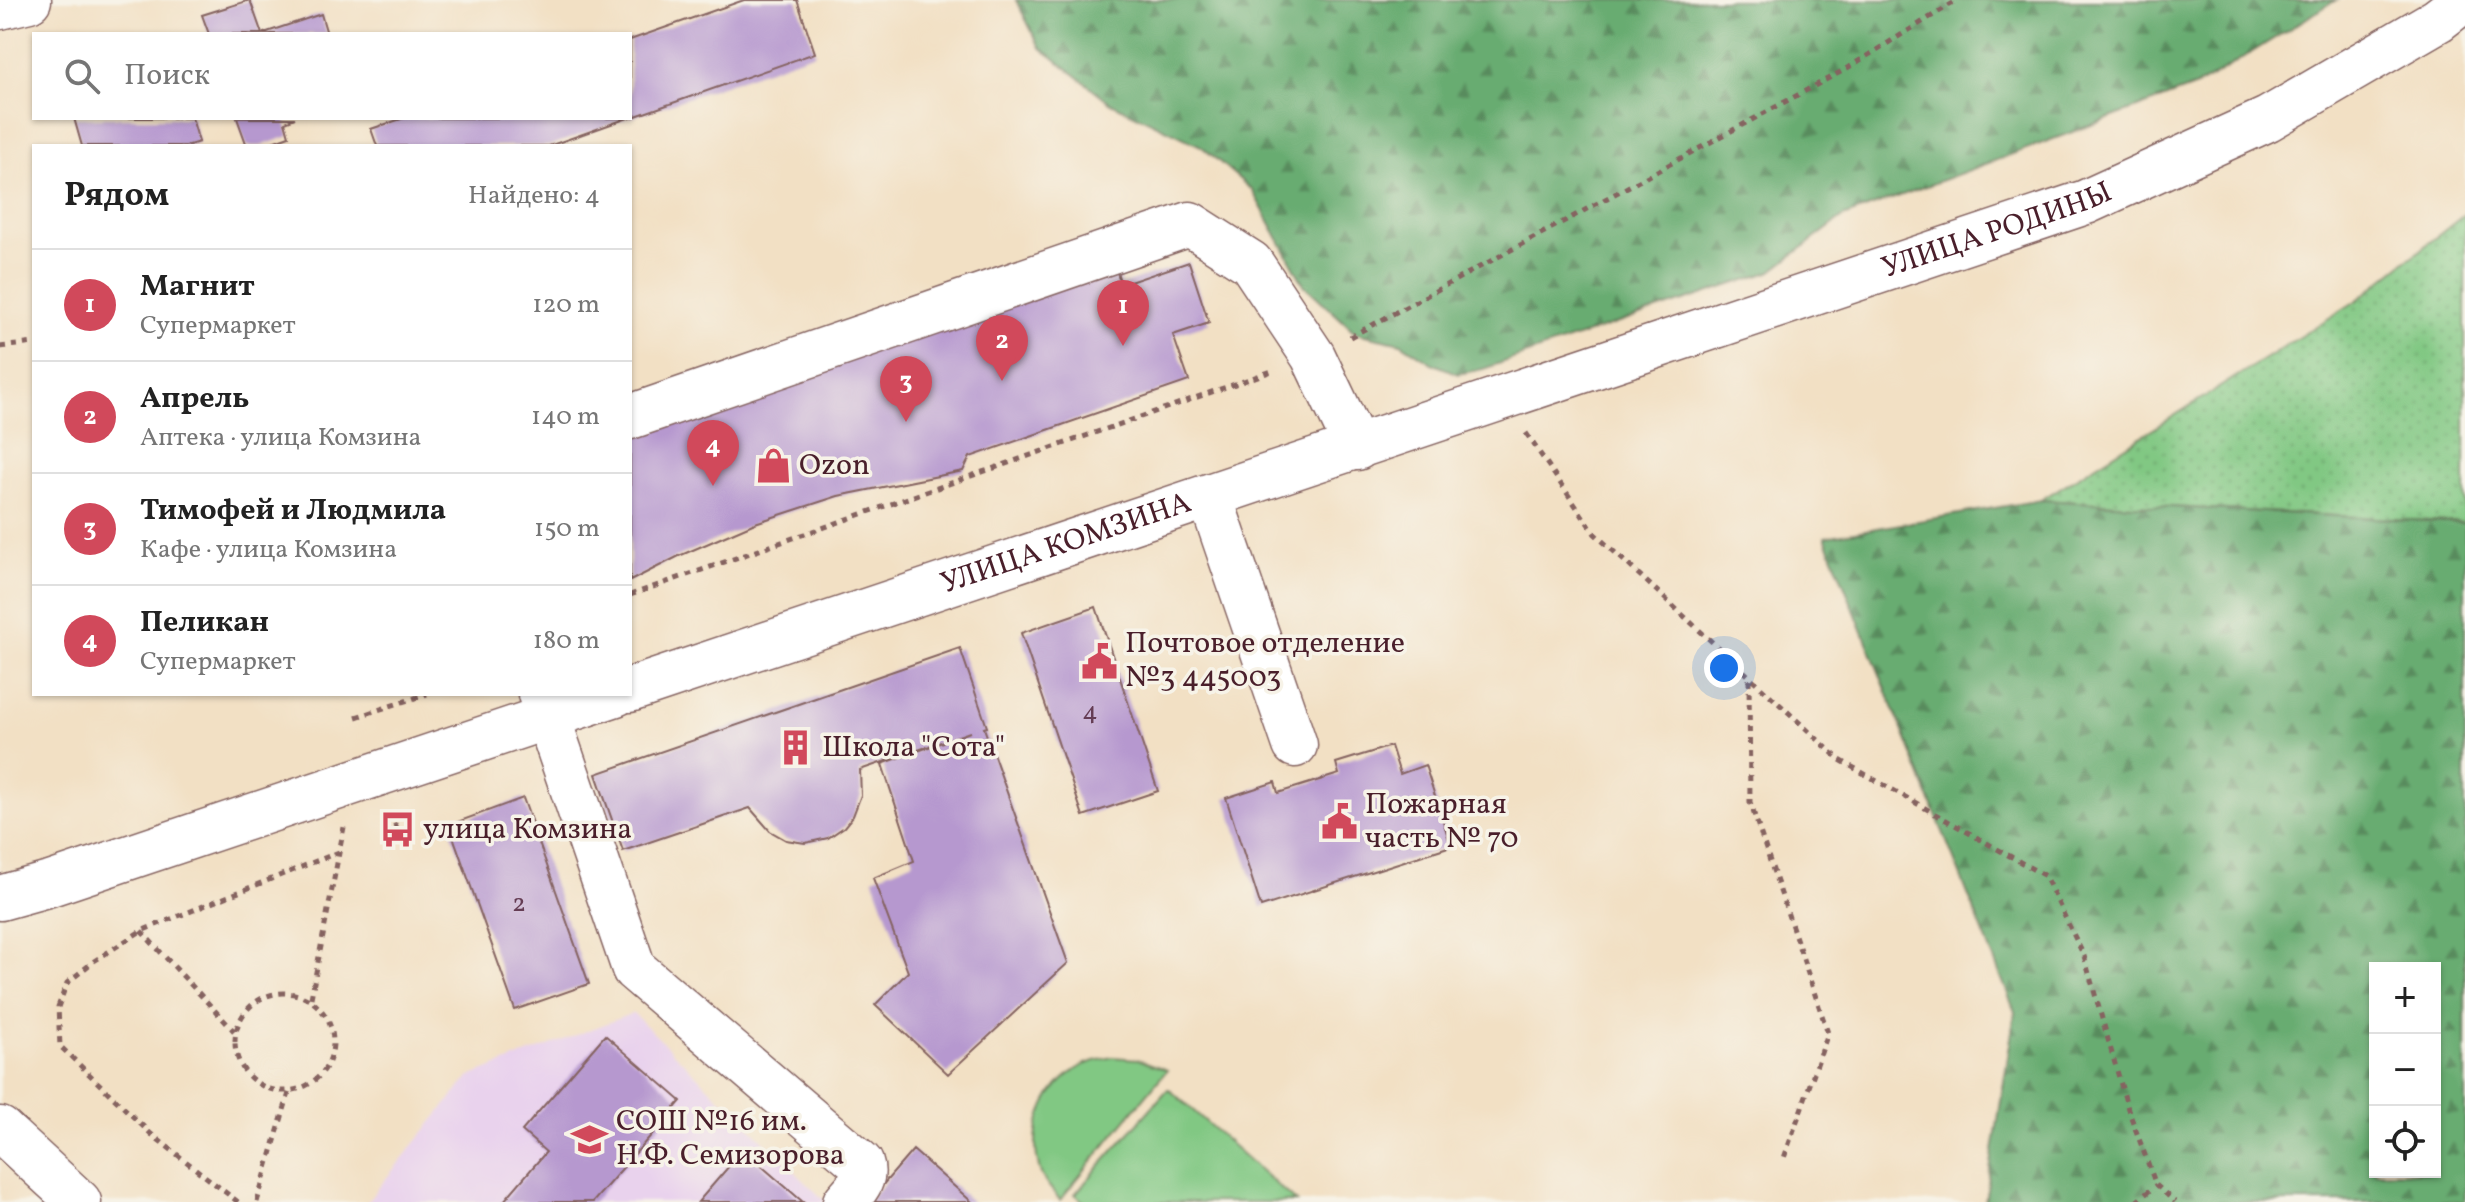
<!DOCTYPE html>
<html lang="ru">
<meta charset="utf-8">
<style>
body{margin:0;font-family:Vollkorn,serif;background:#f2f2f2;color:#222}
.controls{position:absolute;right:24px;bottom:24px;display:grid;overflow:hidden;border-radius:0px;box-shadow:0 2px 6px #0004}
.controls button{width:72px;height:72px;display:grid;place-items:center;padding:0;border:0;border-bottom:2px solid #e0e0e0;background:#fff;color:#222;font:40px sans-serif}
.you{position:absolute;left:1724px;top:668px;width:28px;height:28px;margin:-20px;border:6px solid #fff;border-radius:50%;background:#1a73e8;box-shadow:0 0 0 12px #1a73e833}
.badge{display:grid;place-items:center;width:52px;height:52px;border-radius:50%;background:#d1495b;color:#fff;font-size:26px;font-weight:700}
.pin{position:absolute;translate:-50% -66px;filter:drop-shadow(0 2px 4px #0008)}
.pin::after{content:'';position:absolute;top:42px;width:28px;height:24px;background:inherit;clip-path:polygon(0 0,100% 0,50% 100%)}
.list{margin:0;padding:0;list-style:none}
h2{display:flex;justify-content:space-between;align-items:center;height:104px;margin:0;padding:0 32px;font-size:34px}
h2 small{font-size:26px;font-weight:400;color:#767676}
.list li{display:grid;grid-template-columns:52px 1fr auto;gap:24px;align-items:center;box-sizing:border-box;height:112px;padding:0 32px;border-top:2px solid #e0e0e0}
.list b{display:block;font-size:30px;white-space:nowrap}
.list p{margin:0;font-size:26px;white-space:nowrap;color:#767676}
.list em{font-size:26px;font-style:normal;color:#767676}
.icon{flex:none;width:44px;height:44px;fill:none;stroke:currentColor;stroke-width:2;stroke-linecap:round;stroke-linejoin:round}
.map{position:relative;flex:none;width:2465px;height:1202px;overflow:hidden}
.search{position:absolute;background:#fff;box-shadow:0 2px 6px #0004;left:32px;top:32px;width:600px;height:88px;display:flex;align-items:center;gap:20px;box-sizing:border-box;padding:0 28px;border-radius:0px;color:#767676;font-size:30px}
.panel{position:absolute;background:#fff;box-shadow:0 2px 6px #0004;left:32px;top:144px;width:600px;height:552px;border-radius:0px}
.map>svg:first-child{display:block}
.built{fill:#e9d2ed}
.grass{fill:url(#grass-dots);stroke:#667457;stroke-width:2}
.forest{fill:url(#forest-firs);stroke:#59664e;stroke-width:2;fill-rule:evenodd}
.pitch{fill:#81c883;stroke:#667457;stroke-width:2}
.building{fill:#b698cf}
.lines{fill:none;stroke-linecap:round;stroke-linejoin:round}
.minor-casing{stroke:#856361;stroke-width:47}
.major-casing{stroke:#856361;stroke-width:47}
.path{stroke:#856361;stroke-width:5;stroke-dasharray:6 6;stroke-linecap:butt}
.minor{stroke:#fff;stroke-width:44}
.major{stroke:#fff;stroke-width:44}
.labels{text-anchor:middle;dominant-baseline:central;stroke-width:7;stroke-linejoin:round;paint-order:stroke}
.number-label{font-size:26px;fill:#653d54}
.street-label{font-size:30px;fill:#4a1f2b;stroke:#f7f3e8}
.poi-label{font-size:30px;fill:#4a1f2b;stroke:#f7f3e8;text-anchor:start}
</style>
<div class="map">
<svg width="2465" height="1202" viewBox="0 0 2465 1202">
<defs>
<pattern id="grass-dots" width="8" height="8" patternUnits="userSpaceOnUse" patternTransform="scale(2)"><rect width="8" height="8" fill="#81c883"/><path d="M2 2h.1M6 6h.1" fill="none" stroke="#71ab71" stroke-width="1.8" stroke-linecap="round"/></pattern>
<pattern id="forest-firs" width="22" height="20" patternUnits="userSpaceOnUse" patternTransform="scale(2)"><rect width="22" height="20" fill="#68ac71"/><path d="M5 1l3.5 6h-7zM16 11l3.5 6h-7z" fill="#588b5d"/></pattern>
</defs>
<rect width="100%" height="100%" fill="#f7f3e8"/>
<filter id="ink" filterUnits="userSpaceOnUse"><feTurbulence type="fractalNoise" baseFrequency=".0125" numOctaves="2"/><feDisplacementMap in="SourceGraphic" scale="16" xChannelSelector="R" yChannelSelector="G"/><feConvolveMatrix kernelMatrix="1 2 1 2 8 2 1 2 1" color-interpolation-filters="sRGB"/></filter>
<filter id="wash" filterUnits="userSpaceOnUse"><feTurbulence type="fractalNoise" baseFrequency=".006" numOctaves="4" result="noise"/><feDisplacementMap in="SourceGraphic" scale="32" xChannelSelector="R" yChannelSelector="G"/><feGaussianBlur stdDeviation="1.8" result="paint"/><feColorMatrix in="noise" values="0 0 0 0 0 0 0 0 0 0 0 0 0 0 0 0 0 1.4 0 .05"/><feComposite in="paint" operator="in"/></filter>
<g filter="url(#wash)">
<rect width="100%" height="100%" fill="#f2e0c4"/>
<path class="built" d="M633,1013L826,1202H367L469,1077Z"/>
<path class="grass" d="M2465,214V523L2041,500L2356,301Z"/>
<path class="forest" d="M1016,0H2336L2199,85L1843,217L1772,271L1483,369L1458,374L1432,363L1401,343L1356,333L1304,285L1252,190L1201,146L1111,103L1040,47Z
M2041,500L2465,523V1202H1985L2015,1012L1825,537ZM2375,968H2435V1172H2375Z"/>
<path class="pitch" d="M1112,1057L1138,1059L1167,1070L1060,1200C1054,1192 1045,1183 1041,1174C1027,1133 1044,1087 1082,1066C1091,1061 1102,1060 1112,1057Z
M1168,1089H1169L1296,1202H1084L1075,1194Z"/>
<g id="blocks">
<path class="building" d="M250,0L262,34H209L202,15Z
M744,0H797L815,53L630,118V40Z
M321,14L327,34H264V33Z
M74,118H192L199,142L186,146H82Z
M237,118H295L285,122L289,136L261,146H247Z
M404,118H628L549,146H377L371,129Z
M1189,262L1209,323L1173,335L1189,381L970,457L963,471L838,496L755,523L679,556L630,581V430L1115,265L1121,285Z
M1096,607L1158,791L1083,816L1021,633Z
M960,648L987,727L984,728L1068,963L948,1074L875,1005L908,972L873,878L914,861L882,764L970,732L860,770L861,795L853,816L844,827L828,838L805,843L786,840L770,831L750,808L623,851L596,774Z
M1391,746L1400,774L1425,765L1451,846L1261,907L1226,798L1275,782L1278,793L1339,774L1336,763Z
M523,798L589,984L515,1010L449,825Z
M605,1035L681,1101L593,1202H503L546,1152L522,1131Z
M743,1150L803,1202H698Z
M913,1150L972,1202H868Z"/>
</g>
</g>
<g filter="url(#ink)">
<use href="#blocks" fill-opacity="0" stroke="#856361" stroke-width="2"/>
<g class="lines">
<defs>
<path id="minor" d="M0,7L29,0
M630,417L1190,224L1251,263L1313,356L1357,448
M1210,497L1295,745
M540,694L634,969L861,1163C867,1180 855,1190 845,1202"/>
<g id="major">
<path id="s1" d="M630,690L2086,202L2268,119L2438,20L2464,0"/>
<path d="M0,898L50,884L616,694"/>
<path d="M0,1129L79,1202"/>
</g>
</defs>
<use href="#minor" class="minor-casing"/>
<use href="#major" class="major-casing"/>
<path class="path" d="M1350,337L1844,70L1958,0
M0,347L34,343
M1526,433L1595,534L1840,760L2045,876L2084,956L2128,1109L2156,1185L2175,1202
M630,595L1275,370
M1749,679L1750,802L1828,1033L1784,1158
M356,717L427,694
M391,812L397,830
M141,931L234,1031
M235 1042a49 49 0 1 1 98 0a49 49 0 1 1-98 0Z
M311,998L344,827
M238,1202L151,1134L60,1046L58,1007L67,983L94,961L141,931L339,852
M257,1202L289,1093
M2136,1202L2156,1185"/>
<use href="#minor" class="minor"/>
<use href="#major" class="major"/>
</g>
</g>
<defs>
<symbol id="shop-bare" viewBox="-9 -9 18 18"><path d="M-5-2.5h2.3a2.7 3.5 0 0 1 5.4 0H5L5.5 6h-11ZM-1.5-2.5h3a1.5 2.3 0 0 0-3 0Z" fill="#d1495b" stroke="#f7f3e8" stroke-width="2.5" paint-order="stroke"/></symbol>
<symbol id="civic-bare" viewBox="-9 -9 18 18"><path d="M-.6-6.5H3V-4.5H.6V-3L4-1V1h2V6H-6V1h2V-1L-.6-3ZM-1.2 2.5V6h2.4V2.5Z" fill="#d1495b" stroke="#f7f3e8" stroke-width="2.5" paint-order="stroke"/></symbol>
<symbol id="building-bare" viewBox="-9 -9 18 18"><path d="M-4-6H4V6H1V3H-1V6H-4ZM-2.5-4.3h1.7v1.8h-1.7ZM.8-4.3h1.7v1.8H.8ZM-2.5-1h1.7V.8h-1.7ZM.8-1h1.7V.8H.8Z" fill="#d1495b" stroke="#f7f3e8" stroke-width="2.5" paint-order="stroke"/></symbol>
<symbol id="bus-bare" viewBox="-9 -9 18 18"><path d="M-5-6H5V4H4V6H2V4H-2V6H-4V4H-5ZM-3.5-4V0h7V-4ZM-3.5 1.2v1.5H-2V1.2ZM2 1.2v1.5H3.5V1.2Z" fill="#d1495b" stroke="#f7f3e8" stroke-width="2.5" paint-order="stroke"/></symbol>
<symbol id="school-bare" viewBox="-9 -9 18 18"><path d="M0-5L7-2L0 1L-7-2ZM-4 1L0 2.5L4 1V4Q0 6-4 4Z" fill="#d1495b" stroke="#f7f3e8" stroke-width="2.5" paint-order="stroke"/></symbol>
</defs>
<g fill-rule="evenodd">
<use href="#shop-bare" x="748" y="440" width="51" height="51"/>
<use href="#civic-bare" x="1074" y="636" width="51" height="51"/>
<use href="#building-bare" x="770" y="722" width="51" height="51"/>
<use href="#civic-bare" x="1314" y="796" width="51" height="51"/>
<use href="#bus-bare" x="372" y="804" width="51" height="51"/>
<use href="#school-bare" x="564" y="1114" width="51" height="51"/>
</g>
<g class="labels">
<g class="number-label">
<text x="1090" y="712">4</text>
<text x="519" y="904">2</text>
</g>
<g class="street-label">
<text stroke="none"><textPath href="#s1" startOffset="1442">УЛИЦА РОДИНЫ</textPath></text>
<text stroke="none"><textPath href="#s1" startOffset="460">УЛИЦА КОМЗИНА</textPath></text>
</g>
<g class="poi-label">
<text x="799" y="466">Ozon</text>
<text x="1125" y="644">Почтовое отделение<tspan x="1125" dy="34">№3 445003</tspan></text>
<text x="822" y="748">Школа "Сота"</text>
<text x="1365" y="805">Пожарная<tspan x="1365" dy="34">часть № 70</tspan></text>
<text x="423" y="830">улица Комзина</text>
<text x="616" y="1122">СОШ №16 им.<tspan x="616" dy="34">Н.Ф. Семизорова</tspan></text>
</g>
</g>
</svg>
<div class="controls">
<button>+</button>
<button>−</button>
<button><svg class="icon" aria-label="locate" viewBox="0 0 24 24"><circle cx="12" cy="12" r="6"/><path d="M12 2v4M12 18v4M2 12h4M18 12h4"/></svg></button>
</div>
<div class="you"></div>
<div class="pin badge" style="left:1123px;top:346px">1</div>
<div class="pin badge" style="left:1002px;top:381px">2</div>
<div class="pin badge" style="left:906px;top:422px">3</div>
<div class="pin badge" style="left:713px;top:486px">4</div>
<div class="search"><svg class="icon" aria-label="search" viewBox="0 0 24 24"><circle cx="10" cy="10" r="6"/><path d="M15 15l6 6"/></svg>Поиск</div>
<section class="panel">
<h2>Рядом<small>Найдено: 4</small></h2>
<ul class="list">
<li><span class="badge">1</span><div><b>Магнит</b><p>Супермаркет</p></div><em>120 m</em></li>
<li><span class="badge">2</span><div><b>Апрель</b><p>Аптека · улица Комзина</p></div><em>140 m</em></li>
<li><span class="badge">3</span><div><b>Тимофей и Людмила</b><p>Кафе · улица Комзина</p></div><em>150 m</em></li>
<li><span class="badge">4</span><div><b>Пеликан</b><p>Супермаркет</p></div><em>180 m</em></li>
</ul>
</section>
</div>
